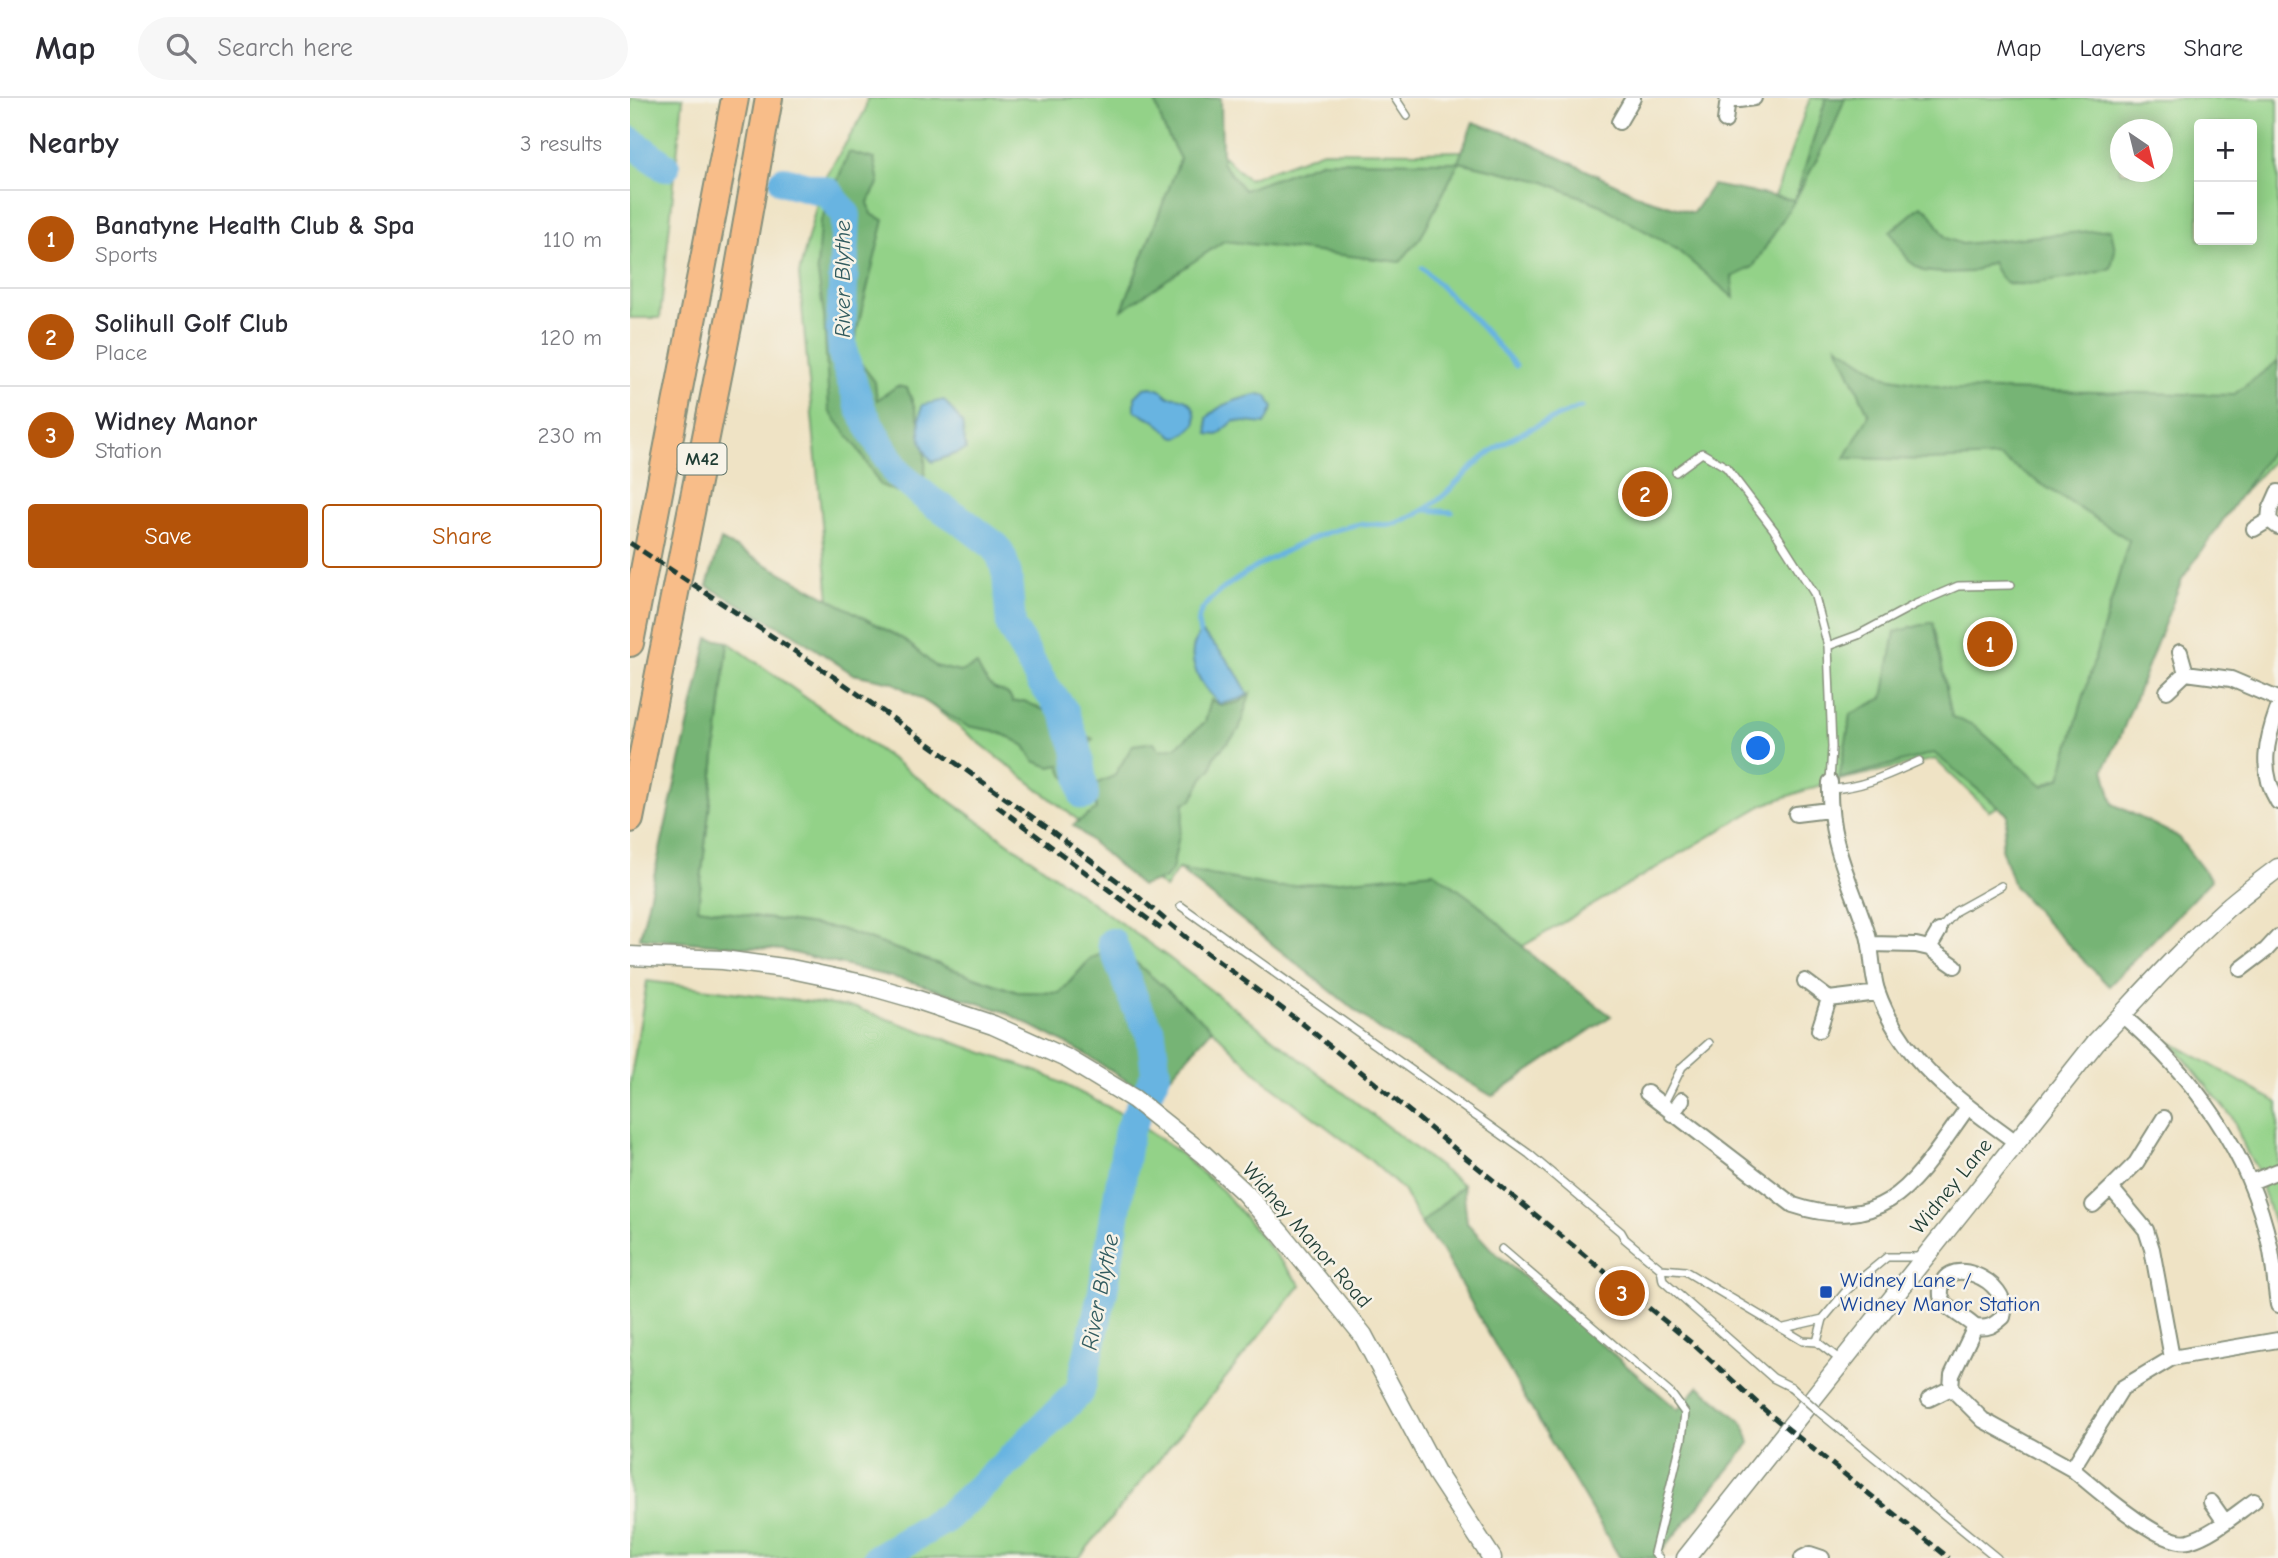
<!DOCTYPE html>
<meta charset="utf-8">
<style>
body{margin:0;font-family:"Comic Neue",sans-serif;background:#f7f7f7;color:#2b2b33}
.controls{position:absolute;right:21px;top:21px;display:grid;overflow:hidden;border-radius:7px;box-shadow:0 4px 18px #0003}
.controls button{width:63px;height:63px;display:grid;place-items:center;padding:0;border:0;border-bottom:2px solid #e1e1e2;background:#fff;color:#2b2b33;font:35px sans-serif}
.compass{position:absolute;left:1480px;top:21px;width:63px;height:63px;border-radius:50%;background:#fff;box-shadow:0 4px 18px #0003;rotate:145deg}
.you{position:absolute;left:1129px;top:651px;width:24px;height:24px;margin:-18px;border:5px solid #fff;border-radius:50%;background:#1a73e8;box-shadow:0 0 0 10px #1a73e833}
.badge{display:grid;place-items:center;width:46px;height:46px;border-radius:50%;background:#b45309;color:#fff;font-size:23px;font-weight:700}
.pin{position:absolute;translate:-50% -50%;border:4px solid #fff;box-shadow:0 2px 7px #0006}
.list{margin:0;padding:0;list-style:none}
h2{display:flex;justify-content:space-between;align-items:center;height:91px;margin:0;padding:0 28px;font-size:30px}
h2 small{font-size:23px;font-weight:400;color:#7c7c81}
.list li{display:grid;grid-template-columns:46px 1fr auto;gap:21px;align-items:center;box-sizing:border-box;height:98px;padding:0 28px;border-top:2px solid #e1e1e2}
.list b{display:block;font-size:26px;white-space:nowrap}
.list p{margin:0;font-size:23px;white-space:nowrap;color:#7c7c81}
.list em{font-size:23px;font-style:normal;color:#7c7c81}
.actions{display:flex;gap:14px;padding:21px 28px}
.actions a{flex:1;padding:16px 0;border:2px solid #b45309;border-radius:7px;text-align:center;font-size:24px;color:#b45309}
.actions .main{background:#b45309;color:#fff}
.icon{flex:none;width:38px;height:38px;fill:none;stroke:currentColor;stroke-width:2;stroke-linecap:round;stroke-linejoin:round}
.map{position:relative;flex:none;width:1648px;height:1460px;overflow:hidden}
header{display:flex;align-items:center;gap:42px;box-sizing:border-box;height:98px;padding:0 35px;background:#fff;border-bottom:2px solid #e1e1e2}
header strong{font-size:33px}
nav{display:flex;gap:38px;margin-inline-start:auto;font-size:24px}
.search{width:490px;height:63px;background:#f7f7f7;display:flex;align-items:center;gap:18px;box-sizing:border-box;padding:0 24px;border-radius:38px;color:#7c7c81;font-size:26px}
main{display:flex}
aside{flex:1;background:#fff}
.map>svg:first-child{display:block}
.green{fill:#93d288;stroke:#59885e;stroke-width:2;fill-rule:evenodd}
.forest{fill:#76b474;stroke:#4a7854;stroke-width:2}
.water{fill:#67b4e1;stroke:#43788a;stroke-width:2}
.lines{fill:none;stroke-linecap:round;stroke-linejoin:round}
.stream{stroke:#67b4e1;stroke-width:5}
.river{stroke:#67b4e1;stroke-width:30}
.service-casing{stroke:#87907c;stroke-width:10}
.minor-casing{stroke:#87907c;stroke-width:18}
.tertiary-casing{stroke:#87907c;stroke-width:21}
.motorway-casing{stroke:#87907c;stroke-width:30}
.service{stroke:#fff;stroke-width:7}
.minor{stroke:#fff;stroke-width:14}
.tertiary{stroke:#fff;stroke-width:18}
.motorway{stroke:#f8bd89;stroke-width:26}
.rail{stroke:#1f3d34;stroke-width:5;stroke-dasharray:10 5;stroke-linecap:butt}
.service-bridge-casing{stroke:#87907c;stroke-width:10;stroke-linecap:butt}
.service-bridge{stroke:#fff;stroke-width:7}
.transit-dot{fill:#1a4fb4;stroke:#f7f3e8;stroke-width:2.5}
.labels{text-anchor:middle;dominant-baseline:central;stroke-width:5;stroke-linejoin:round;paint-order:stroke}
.shield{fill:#f7f3e8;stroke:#60746a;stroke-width:2}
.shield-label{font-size:19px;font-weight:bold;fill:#1f3d34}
.street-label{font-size:21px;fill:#1f3d34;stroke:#f7f3e8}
.transit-label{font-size:21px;fill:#164399;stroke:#f7f3e8;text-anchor:start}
.water-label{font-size:23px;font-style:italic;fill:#315b5f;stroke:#f7f3e8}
</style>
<header>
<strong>Map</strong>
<div class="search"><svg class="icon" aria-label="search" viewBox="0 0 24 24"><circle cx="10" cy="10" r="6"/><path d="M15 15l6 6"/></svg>Search here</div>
<nav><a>Map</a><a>Layers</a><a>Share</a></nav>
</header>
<main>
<aside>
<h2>Nearby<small>3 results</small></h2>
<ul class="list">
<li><span class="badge">1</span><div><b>Banatyne Health Club &amp; Spa</b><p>Sports</p></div><em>110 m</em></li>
<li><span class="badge">2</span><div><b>Solihull Golf Club</b><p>Place</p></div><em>120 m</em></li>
<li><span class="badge">3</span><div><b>Widney Manor</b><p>Station</p></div><em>230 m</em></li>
</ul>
<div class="actions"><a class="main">Save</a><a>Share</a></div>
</aside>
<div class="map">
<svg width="1648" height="1460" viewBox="0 0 1648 1460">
<rect width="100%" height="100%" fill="#f7f3e8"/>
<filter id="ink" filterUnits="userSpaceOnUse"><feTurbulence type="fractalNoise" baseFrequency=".0143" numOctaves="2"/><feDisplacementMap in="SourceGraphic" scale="14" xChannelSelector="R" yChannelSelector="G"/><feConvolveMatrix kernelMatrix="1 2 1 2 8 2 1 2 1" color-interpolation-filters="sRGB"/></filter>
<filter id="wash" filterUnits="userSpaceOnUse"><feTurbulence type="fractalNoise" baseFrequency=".00686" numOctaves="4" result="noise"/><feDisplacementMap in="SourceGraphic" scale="28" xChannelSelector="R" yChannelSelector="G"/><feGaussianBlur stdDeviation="1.57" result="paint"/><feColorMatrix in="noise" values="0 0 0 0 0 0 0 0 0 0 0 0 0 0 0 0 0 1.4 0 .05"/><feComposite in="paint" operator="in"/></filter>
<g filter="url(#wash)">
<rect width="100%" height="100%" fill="#efe3c5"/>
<path class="green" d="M0,0H53L30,220H0Z
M237,0H579C582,47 583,50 618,81L693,53L788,54L879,52L1129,143L1180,0H1648V357L1545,467L1466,662L1359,713L1305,661L1200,684L1135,706L750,932L548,771L535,790L265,579L200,512L169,176L192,85L235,13ZM1569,26H1622V142H1569ZM1490,32H1532V74H1490Z
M98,544L538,859L833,1087L791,1126L773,1092L739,1061L634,982L582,931L461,860L430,895L387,894L210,831L68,810Z
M17,883L226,910L414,976L498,1019L547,1053L593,1093L671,1187L449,1460H0V985Z
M1541,944L1648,1005V1139L1626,1069L1618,1057L1602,1019Z"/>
<path class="forest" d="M524,0H591L592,65L614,92L693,63L828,64L843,24L887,39L1014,100L1063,115L1082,87L1165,102L1196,0H1215L1203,31L1165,102L1123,169L1102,179L1104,200L1046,151L968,106L912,83L829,64L791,139L770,164L594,143L492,212L550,61L533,28Z
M219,54L244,61L249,84L238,104L241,116L254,122L227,232L225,251L230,264L245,284L247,302L267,288L277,290C290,319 297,347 295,379L280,399L250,387L226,348L199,313L194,218L187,170L190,125Z
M1291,108L1299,113L1316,140L1332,146L1481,131L1485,152L1481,170C1467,176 1392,190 1378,185C1369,181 1365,172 1362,164L1341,174L1313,175L1293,173L1279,163L1260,134Z
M1207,247L1256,279L1324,291L1603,297L1648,263V343L1552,481L1490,639L1474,671L1483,706L1547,738L1581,782L1479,888L1417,825L1384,788L1371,750L1378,717L1304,655L1209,681L1221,616L1253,600L1265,534L1303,524L1322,619L1344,627L1413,688L1430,680L1499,442L1369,359L1299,362L1215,360L1239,317Z
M91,442L275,542L305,568L330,574L347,567C351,575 356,586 365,591C374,594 379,594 383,604L394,603L414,612L438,596L448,634L463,641L452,660L459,674L455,680L441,685L433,677L430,667L420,669L404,663L395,648L381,640L365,633L337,628L262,584L223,576L163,536L77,488Z
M78,540L98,544L68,810L210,831L387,894L430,895L461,860L489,850L582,931L522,999L452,954L373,913L286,885L152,852L10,840Z
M620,596L609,632L584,659L582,670L573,680L562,702L554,705V713L542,772L534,781L511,788L443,727L466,712V700L458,689L484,678L503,647L524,644L529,652L546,649L575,624L581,602L592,608L610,604Z
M548,771L648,789L804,774L847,805L907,862L981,918L862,998L750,932Z
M833,1087L837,1125L861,1151L1048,1312L1069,1288L1114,1326L1120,1345L1026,1460H990L895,1300L812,1153L791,1126Z"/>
<path class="water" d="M522,289L532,293L539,299C558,297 567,308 566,326C542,350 544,336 525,323C519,319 512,316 505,313V299L514,290Z
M630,296L637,298L643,310L635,326L604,323L588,337L578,336L577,320C589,306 611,300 630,296Z
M314,302L332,325L336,352L302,364C288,347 288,329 292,307Z
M573,536C592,553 607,573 618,596L610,601L590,606C572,589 553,563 568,538Z"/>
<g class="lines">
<path class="stream" d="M792,170L843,220L886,268
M797,412L822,414
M570,537C569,530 567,523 570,516C582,488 670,443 699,434C709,431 720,428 730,426C741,425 752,428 762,426C772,424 783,418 792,413C816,400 831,378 852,361C881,336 916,324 951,309"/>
<path class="river" d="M0,43L35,69
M154,83L198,94L216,117L211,233L213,256L231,311L245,338L268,376L302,404L332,423L366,449L372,460L377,477L381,528L411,583L435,615L447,651L454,697
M248,1460L316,1420L379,1363L450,1293L473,1193L499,1032L526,976L521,935L506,907L482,845"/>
</g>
</g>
<g filter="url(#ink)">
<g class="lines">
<defs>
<path id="service" d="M765,0L777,18
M1046,374L1072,355L1096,369L1144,432L1184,495L1198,548
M1200,684L1202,649L1198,548L1228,537L1286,506L1328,488L1381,487
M1200,691C1232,690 1260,676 1289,663
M551,808L899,1056L991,1134L995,1141L1031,1171L1055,1173L1173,1243L1187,1244
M1309,833L1326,813L1371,788
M1033,1007L1052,969L1079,945
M872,1151L1042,1297L1055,1315L1052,1341L1024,1455L1029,1460
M1031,1171L1033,1183L1143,1280L1161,1289
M1154,1230L1193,1221
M1213,1264L1187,1244L1193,1221L1217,1192L1257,1159H1292
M1189,1314L1367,1460"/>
<path id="minor" d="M1097,0L1109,2L1124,0
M1095,23L1098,0
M989,24L1003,0
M1648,394L1640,412L1639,422L1648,429
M1624,431L1639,422
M1550,554L1556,575
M1537,593L1556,575L1601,581L1648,601
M1648,610C1636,643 1629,673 1648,704
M1200,684C1198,744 1219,779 1237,834C1243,852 1241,873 1247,892C1271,962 1328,1002 1386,1044
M1166,716L1199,712
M1240,846L1286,847L1299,850L1325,868
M1299,850L1309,833
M1611,871L1636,852L1648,839
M1175,883L1199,901
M1492,917C1565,980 1619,1052 1640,1148C1644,1167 1645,1187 1648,1207
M1189,932L1199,901L1248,895
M1017,995L1163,1107C1260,1139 1288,1078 1338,1009
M1042,1016L1052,1002
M1534,1020L1506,1065L1481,1090L1516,1132L1522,1151L1542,1260
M1621,1084L1648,1073
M1463,1107L1481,1090
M1345,1229C1358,1231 1363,1228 1373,1219C1384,1181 1307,1151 1311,1198C1317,1213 1334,1218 1345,1229L1322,1277L1321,1290L1353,1322L1442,1371
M1299,1301L1321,1290
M1624,1403C1604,1417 1583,1436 1559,1443C1532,1450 1464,1389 1442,1371L1492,1290L1542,1260L1648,1242
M1581,1404L1595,1424
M1172,1460L1180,1456L1192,1460"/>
<path id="tertiary" d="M0,858L93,862L161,871L233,886L282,900L363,927L438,961L504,1001L573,1056L615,1095L652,1137L733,1237L807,1376L862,1460
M1056,1460L1466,944C1509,899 1550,852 1597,810C1613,796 1631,783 1648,770"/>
<path id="motorway" d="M0,545L105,0
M0,721L102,208L139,0"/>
</defs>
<use href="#service" class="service-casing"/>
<use href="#minor" class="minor-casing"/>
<use href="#tertiary" class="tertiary-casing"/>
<use href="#motorway" class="motorway-casing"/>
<use href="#service" class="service"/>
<use href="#minor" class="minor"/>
<use href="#tertiary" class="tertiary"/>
<use href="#motorway" class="motorway"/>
<path class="rail" d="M0,445L204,579L415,728L506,797L558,841L673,926L1064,1247L1137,1314L1319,1460
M367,708L535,834"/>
<defs>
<path id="service-bridge" d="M1161,1289L1189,1314"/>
</defs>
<use href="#service-bridge" class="service-bridge-casing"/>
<use href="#service-bridge" class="service-bridge"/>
</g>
</g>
<rect class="transit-dot" x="1189" y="1187" width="14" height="14" rx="3.5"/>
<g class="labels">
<rect class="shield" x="47.5" y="345.5" width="49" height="31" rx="5"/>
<g class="shield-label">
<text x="72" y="361">M42</text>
</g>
<g class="street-label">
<text transform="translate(1321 1088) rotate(-51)">Widney Lane</text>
<text transform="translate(677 1137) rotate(49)">Widney Manor Road</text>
</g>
<g class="transit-label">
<text x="1210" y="1182">Widney Lane /<tspan x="1210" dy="24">Widney Manor Station</tspan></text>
</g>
<g class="water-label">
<text transform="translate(212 181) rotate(-90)">River Blythe</text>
<text transform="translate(470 1194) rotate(-79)">River Blythe</text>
</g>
</g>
</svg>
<div class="controls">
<button>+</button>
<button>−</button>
</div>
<svg class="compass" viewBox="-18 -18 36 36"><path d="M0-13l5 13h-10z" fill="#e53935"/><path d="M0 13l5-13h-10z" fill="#7c7c81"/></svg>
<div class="you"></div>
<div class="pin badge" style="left:1360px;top:546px">1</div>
<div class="pin badge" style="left:1015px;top:396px">2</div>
<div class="pin badge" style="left:992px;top:1195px">3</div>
</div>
</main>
